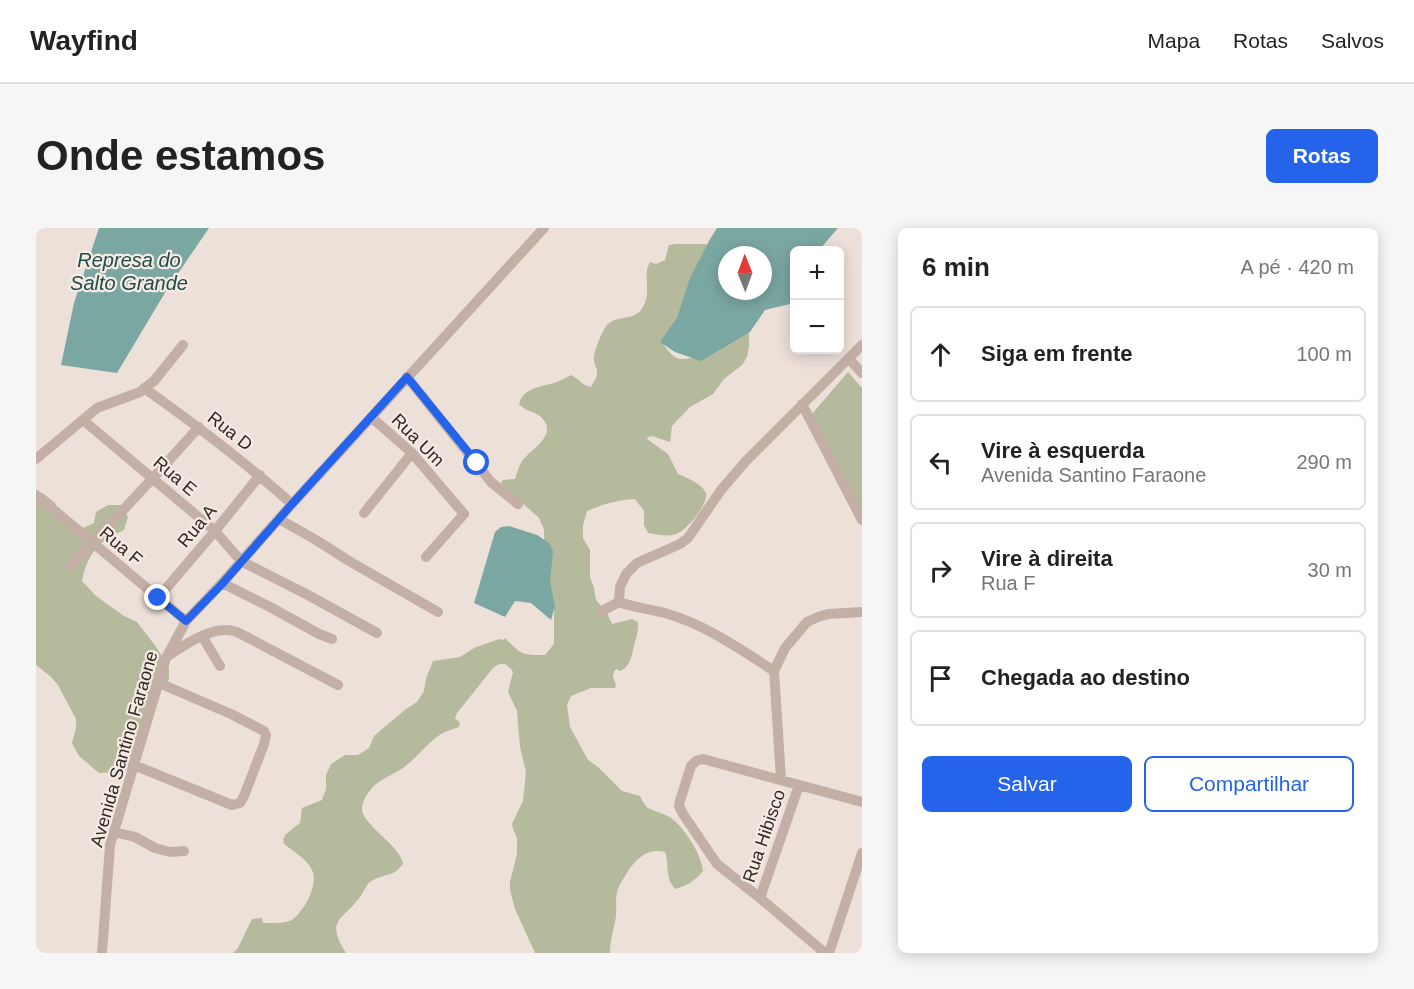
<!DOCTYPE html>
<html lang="pt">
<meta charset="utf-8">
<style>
body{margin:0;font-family:Helvetica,sans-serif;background:#f6f6f6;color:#222}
.controls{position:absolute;right:18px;top:18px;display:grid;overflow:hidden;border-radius:9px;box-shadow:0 3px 15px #0003}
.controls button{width:54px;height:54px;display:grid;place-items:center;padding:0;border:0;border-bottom:2px solid #e0e0e0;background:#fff;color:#222;font:30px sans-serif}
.compass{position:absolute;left:682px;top:18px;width:54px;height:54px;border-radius:50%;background:#fff;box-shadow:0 3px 15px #0003;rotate:359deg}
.stop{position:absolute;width:18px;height:18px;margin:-14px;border:4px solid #2563eb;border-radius:50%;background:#fff}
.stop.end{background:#2563eb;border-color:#fff;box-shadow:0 2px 6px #0008}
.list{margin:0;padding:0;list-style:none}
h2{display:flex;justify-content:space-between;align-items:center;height:78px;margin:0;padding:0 24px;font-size:26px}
h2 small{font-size:20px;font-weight:400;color:#767676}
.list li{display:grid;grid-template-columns:39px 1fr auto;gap:18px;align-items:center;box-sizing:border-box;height:96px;margin:0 12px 12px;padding:0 12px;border:2px solid #e0e0e0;border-radius:9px}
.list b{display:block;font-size:22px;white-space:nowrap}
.list p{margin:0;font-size:20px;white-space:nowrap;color:#767676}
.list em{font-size:20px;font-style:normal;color:#767676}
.actions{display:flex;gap:12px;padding:18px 24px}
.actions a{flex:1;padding:14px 0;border:2px solid #2563eb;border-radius:9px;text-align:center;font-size:21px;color:#2563eb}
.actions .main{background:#2563eb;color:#fff}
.icon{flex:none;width:33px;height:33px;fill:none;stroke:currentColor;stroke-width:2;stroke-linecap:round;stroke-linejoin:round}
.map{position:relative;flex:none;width:826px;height:725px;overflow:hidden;border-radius:9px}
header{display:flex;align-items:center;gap:36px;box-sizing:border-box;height:84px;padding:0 30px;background:#fff;border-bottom:2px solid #e0e0e0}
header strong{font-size:28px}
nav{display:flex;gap:33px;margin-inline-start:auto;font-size:21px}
.intro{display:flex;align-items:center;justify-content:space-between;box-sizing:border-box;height:144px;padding:0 36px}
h1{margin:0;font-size:42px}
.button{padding:15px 27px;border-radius:9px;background:#2563eb;color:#fff;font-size:21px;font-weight:700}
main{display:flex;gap:36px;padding:0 36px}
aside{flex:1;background:#fff;border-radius:9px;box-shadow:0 3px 15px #0003}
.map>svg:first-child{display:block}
.green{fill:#b4ba9b}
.water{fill:#7ba7a2;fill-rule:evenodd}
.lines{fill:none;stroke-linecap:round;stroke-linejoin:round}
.minor{stroke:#c3afa6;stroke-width:10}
.route{stroke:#2563eb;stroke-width:8}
.labels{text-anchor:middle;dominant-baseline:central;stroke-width:4.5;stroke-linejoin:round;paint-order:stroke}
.street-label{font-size:18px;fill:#312826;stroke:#f6ebe4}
.water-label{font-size:20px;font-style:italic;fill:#214d49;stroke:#f6ebe4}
</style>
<header>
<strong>Wayfind</strong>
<nav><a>Mapa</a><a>Rotas</a><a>Salvos</a></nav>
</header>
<div class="intro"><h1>Onde estamos</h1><a class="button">Rotas</a></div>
<main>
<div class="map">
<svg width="826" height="725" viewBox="0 0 826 725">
<rect width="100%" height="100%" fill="#ede0d9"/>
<path class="green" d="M640,16H670L679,27L629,114L628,117C632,123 638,131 646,131C663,133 698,106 713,97V118L711,129L706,137L688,151L677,166L654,179L636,198L634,214L616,208L612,209L611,211L632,226L642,246C651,250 664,255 669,263C676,272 653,299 644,304C635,310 623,307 612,305L608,297V283L599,271C580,272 568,276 551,283L547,297V310L554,322V349L558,360L560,372L570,383L576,396L596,391L602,394C603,404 600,408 598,418C595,429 595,438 584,443L581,441L578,443L577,449L580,457L579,460H555L535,468L531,477L534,499L552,532L562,539L586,563L604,568C606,572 609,578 612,580C619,584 628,585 635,590C648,599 666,627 667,643C660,652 652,657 640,661C628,652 634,637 629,624C610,619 598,633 589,648C586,653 582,659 581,665C579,672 581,680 580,688C578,700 574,713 574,725H499L479,681L474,662V654L481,626V610L477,601L476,596L487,573L490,544L484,519L481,483L472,464L477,444C471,435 466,433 457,440L421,485L419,490L424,495L423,499C417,501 410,503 405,506C391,515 381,530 367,540C358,546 347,550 339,557C332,563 323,577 327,586C335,602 366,621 367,636C364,639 361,643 357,645C349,648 341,649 334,654C330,657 328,664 324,669C306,693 289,691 310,725H197L202,720L216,691L226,690L227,695C236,695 248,696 256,692C268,683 283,657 276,642C271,631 257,623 248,616L247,611L250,606L264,595L266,580L286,572L290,561V547L295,536L309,527H322L333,520L338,508L370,481L381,474L388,463L390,451L397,433L424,429L438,420L463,411L467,412L469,410C486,427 485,427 509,427L518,416V373L514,359L508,323V301L503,290L483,272L474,266L465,255L467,252L479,251C481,245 483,238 486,233C495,221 521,208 507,191C501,183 489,184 483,176C488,158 507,159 521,154C525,152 530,150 535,147C542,150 548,159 555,159C557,155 561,150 561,146C562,141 558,137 558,132C557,125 566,103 571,97C581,86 599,94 607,79C616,64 606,47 614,34L620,36L629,32L633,17Z
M812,144L826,160V282L776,186Z
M0,263L8,266L19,275L26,289L47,300L58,295L60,284L72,277H85L92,289L88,302C63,312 51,327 46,353L60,368L88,388L101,394L121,420L133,441V451L122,467L97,536L88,544L63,545L43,528L36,515L40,500V491L22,457L14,448L0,437Z"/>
<path class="water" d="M63,0H173L130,63L81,145L25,137L38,75Z
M681,0H802L783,22H758V75L729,82L714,104L665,133L639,124L624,114L641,90L654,50L673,13ZM691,27H727V63H691Z
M473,298L501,307L513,315L517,323L514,354L519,378L515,392L495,375L479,373L469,389L438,375L459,304L465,299Z"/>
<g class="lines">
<path class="minor" d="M813,131L826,145
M371,149L455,254L482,276
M108,160C160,197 209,234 256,276
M766,176L826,292
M335,189L376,225L428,286L390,329
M47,192L179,303L205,333L272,367L341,405
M0,231L61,180L104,164L118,153L147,117
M0,267L150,393
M328,285L376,225
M243,291L280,312L313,333L402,384
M34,339L117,250L163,199
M186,355L234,379L283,406L296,411
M122,370L179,303L224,247
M583,374C599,380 616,381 632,386C668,396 707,423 738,443
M566,383L583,374L584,359L590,346L601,335L644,316L652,310L685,262L710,233L826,117
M166,408L184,438
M132,428C148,417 172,401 191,402C196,402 201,404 205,406L302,457
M98,537L196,577L204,575L208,568L228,516L230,507L228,503L195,486L123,455
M745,551L738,443L749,420L771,394L782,389L792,386L826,384
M78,604L99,609L119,620L134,624L148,623
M724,670L763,557
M66,725L74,617L130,430L150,393L186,355L256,276L508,0
M789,725L724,670L681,636L647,586L643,578L644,573L655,538L660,533L667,531L826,574
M793,725L826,625"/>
</g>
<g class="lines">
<path class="route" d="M122,370L150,393L186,356L256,276L371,149L441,235"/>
</g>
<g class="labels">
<g class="street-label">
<text transform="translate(194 203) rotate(38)">Rua D</text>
<text transform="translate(382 212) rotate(45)">Rua Um</text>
<text transform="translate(139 248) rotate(40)">Rua E</text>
<text transform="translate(161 298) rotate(-50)">Rua A</text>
<text transform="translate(85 318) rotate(40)">Rua F</text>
<text transform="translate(88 521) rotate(-74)">Avenida Santino Faraone</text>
<text transform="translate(728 608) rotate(-71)">Rua Hibisco</text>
</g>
<g class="water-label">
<text x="93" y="32">Represa do<tspan x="93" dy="23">Salto Grande</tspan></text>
</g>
</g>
</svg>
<div class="controls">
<button>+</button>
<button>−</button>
</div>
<svg class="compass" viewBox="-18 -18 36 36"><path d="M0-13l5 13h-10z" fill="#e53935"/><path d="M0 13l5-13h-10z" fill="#767676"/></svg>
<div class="stop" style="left:441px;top:235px"></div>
<div class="stop end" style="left:122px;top:370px"></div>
</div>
<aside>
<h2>6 min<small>A pé · 420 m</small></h2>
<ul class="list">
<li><svg class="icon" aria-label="ahead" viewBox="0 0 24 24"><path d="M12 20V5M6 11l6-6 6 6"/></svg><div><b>Siga em frente</b></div><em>100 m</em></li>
<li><svg class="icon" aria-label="left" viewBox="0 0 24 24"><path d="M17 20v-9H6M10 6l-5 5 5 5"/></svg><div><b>Vire à esquerda</b><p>Avenida Santino Faraone</p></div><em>290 m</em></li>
<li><svg class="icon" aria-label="right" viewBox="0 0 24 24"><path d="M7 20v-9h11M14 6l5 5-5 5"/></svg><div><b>Vire à direita</b><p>Rua F</p></div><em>30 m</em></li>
<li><svg class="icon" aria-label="arrive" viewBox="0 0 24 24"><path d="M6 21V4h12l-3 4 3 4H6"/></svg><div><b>Chegada ao destino</b></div></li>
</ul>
<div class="actions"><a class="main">Salvar</a><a>Compartilhar</a></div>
</aside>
</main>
